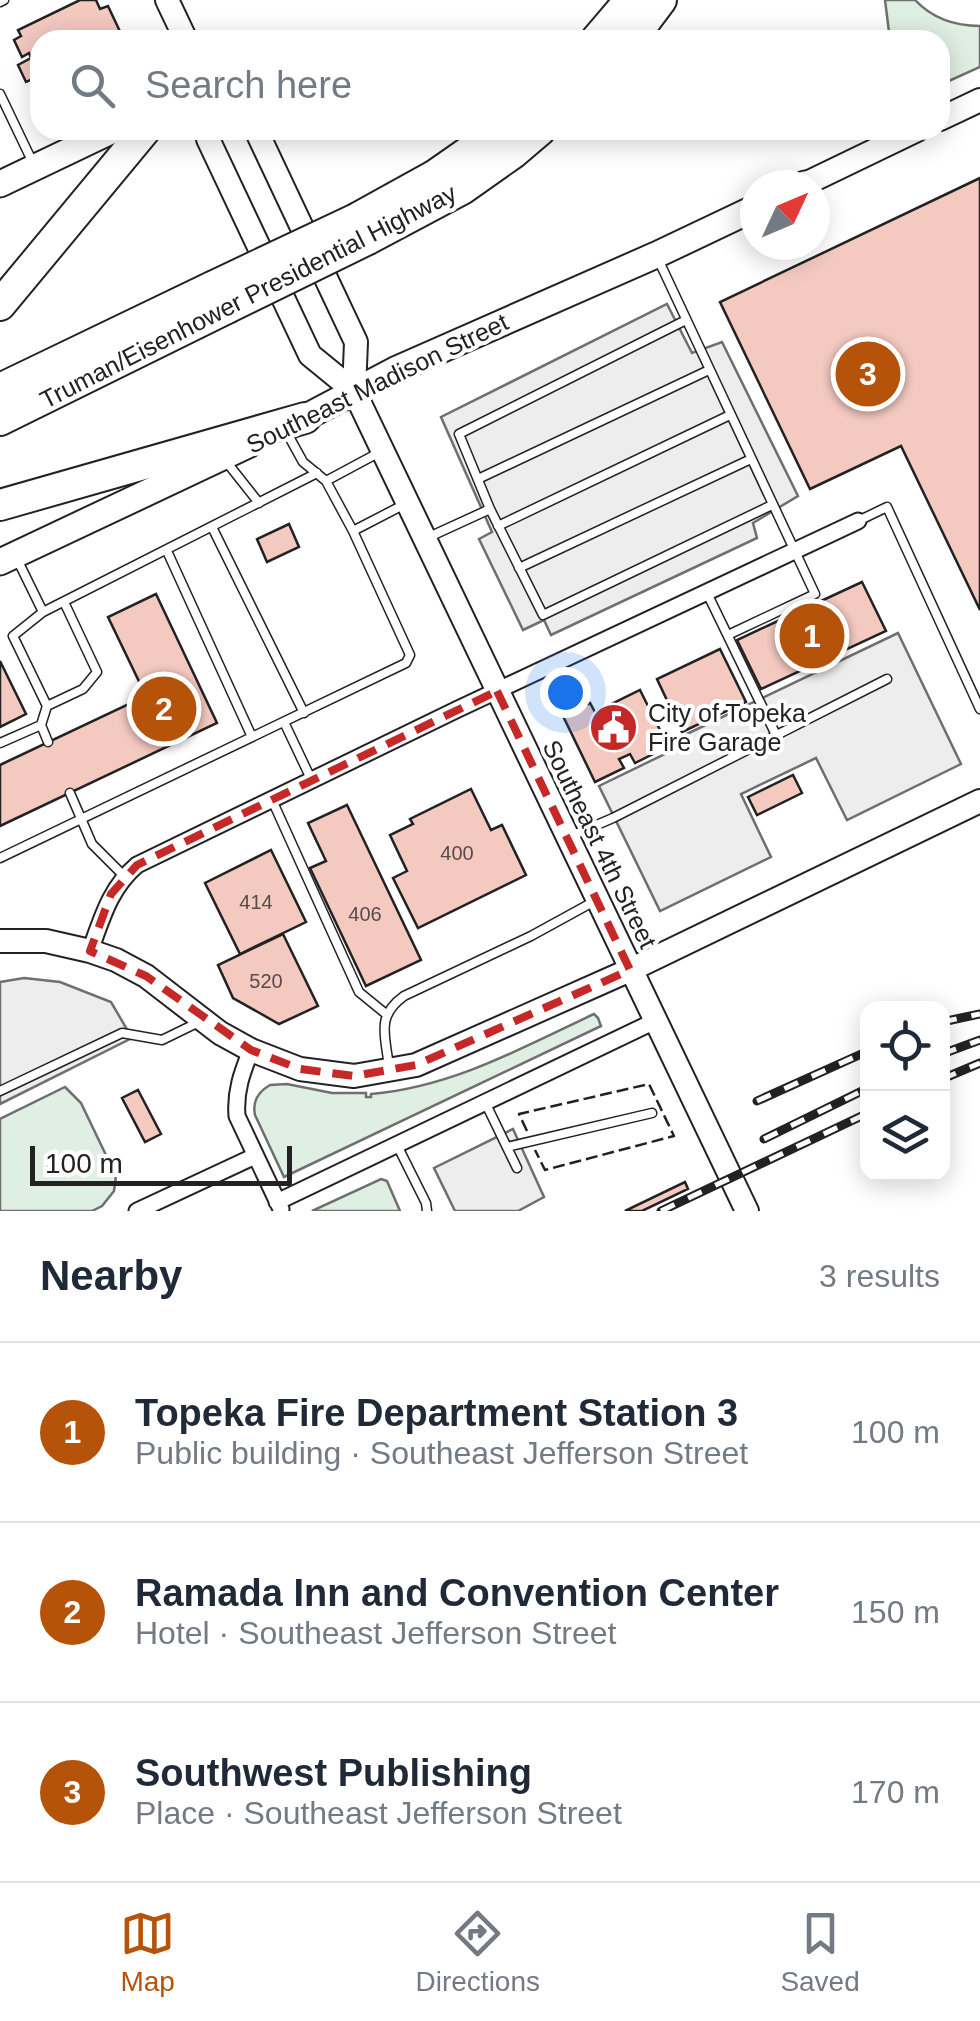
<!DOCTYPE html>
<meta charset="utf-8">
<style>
body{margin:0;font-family:Arial,sans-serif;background:#f6f6f7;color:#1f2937}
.controls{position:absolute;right:30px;bottom:30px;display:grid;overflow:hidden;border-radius:20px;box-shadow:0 5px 25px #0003}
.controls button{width:90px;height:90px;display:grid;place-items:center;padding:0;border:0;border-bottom:2px solid #e0e1e3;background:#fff;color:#1f2937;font:50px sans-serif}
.compass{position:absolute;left:740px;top:170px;width:90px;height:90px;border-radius:50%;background:#fff;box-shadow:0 5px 25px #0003;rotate:46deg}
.scale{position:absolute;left:30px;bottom:25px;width:262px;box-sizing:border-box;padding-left:10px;border:5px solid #222;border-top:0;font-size:28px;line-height:35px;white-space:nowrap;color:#222;-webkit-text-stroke:8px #fff;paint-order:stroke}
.you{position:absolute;left:565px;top:692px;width:35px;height:35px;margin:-25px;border:8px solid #fff;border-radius:50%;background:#1a73e8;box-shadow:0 0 0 15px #1a73e833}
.badge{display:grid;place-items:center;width:65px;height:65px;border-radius:50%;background:#b45309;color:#fff;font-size:32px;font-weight:700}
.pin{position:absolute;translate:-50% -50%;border:5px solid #fff;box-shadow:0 2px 10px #0006}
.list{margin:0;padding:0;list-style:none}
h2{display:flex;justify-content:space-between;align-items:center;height:130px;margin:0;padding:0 40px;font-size:42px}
h2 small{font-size:32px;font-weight:400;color:#747a83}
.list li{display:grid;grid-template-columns:65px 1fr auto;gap:30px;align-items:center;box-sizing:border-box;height:180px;padding:0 40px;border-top:2px solid #e0e1e3}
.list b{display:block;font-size:38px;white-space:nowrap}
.list p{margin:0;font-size:32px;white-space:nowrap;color:#747a83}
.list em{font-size:32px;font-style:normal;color:#747a83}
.icon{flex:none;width:55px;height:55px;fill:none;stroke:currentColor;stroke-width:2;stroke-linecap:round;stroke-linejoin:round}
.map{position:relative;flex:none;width:980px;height:1211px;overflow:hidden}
.search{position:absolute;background:#fff;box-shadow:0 5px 25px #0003;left:30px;right:30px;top:30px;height:110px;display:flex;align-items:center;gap:25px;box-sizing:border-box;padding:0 35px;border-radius:30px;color:#747a83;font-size:38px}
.sheet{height:670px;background:#fff}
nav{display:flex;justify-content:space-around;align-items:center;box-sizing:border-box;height:140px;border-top:2px solid #e0e1e3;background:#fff;font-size:28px;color:#747a83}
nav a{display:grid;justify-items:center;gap:5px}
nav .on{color:#b45309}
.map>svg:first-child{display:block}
.green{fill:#e0efe3;stroke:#6f6f6f;stroke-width:2.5}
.parking{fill:#ededed;stroke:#6f6f6f;stroke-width:2.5}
.building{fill:#f3c9c0;stroke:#222;stroke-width:2.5}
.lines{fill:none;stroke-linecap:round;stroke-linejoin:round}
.lane-casing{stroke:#222;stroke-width:11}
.street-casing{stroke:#222;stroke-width:19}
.secondary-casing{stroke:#222;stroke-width:26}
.primary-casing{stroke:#222;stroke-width:29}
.highway-casing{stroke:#222;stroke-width:34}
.lane{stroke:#fff;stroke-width:8}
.street{stroke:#fff;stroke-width:15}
.secondary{stroke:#fff;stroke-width:22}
.primary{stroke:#fff;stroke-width:25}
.highway{stroke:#fff;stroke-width:30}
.rail-casing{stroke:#222;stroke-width:9}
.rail{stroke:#fff;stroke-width:5;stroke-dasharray:15;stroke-linecap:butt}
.highway-bridge-casing{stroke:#222;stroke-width:34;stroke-linecap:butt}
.highway-bridge{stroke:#fff;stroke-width:30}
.fence{stroke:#222;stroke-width:2.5;stroke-dasharray:12 5;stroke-linecap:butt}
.marked{fill:none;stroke:#c62828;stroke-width:8;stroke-dasharray:20 12;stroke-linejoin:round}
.labels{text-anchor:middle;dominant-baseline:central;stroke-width:8;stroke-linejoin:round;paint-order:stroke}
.number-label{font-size:20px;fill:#564c4a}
.street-label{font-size:25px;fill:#222;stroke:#fff}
.poi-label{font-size:25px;fill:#222;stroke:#fff;text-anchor:start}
</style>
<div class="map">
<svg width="980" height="1211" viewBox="0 0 980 1211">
<rect width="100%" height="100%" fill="#fff"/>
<path class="green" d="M885,0H915C932,18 955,26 980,26V67L940,85V40H890Z
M594,1014L598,1018L601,1026L284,1177L255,1115C252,1101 258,1092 270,1085L287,1084L332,1093H366V1097H371V1094C452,1087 522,1048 594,1014Z
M65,1087L81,1103L116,1176L114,1191L102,1206L92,1211H0V1119Z
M381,1179L387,1181L400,1211H312Z"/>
<path class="parking" d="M667,304L692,353L722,342L798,496L753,523L757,538L551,635L544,620L523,630L479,539L492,532L441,417Z
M898,633L961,764L847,820L816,758L741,794L771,857L660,911L599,786L673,750L670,742Z
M24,978L60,982L111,1002L132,1038L0,1104V982Z
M513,1129L544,1197L518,1211H455L434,1168Z"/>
<path class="building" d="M80,0H96L100,9L108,6L124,40H40V76L26,82L18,65L31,58L29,53L22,57L14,40L21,36L18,30Z
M980,178V610L901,446L810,489L720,302Z
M289,524L299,547L267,562L257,539Z
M862,582L886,631L761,689L737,640Z
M156,594L217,723L0,826V765L146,696L108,617Z
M720,649L746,702L682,732L657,679Z
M0,661L26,714L0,727Z
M640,690L664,738L648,746L653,754L635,763L630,754L619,759L624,768L595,782L563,716L590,703L595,712Z
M793,775L802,793L757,815L748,797Z
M471,789L491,830L502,825L526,875L418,928L393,878L407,871L390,835L413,824L410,819Z
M347,805L421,960L366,986L310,868L326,861L308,823Z
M271,850L306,922L240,954L205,883Z
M283,934L318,1006L279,1024L233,998L218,965Z
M138,1090L161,1134L145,1142L122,1098Z
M685,1182L688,1189L642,1211H625Z"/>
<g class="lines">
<defs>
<path id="lane" d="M0,2L4,0
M0,94L33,163
M658,259L815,594L728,635
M225,460L259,503
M478,479L709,370
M326,481L380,452
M490,509L543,615L772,505
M858,521L887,507L980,709
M498,526L730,415
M212,527L304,713
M353,531L407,503
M429,537L490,509L459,434L686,320
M167,551L252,737
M17,559L43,612L317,473
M519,568L751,459
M707,593L776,735
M43,612L13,636L47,706L41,725L48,742
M47,706L83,689L97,672L64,602
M284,722L312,781
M0,743L41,725
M70,793L92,844L124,876
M272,800L359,992L386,1014
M571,836L613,818L887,679
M0,858L406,663L410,655L353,531L326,481L303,462L287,433
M389,1068C386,1036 375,1017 404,996L531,936L593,902
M0,1091L122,1033L162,1040L199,1022
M485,1102L517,1168
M397,1145L426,1203L427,1211
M507,1147L652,1113"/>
<path id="street" d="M90,951C102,918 110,888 137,865L456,710L858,521
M251,1050C242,1073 235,1091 237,1116L281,1209
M277,1202L655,1021
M137,1211L255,1156"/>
<path id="secondary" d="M167,0L186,40
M940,119L980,100
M208,130V139L310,355L354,391L747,1211
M256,130L356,342L354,391
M805,184L917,130
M0,941H46L90,951L116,960L146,976L220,1033L251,1050L300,1069L354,1076L416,1065L630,970L980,801"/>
<path id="primary" d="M0,184L113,130
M803,185L805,184
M289,426L395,370L656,255L755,208
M0,562L248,445"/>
<path id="highway" d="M596,40L630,0
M631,40L661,0
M358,218L434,176L500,130
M368,239L462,189L513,153L540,130
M0,305L145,130
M0,389L212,287
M0,420L227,308
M0,505L305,418"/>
</defs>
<use href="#lane" class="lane-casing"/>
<use href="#street" class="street-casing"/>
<use href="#secondary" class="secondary-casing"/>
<use href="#primary" class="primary-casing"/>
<use href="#highway" class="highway-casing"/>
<use href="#lane" class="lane"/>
<use href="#street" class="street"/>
<use href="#secondary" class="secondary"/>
<use href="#primary" class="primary"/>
<use href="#highway" class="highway"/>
<defs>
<path id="rail" d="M942,1022L980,1014
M942,1054L980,1040
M942,1079L980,1063
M757,1101L868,1051
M764,1139L868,1088
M661,1211L868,1113"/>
</defs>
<use href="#rail" class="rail-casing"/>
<use href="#rail" class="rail"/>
<defs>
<path id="highway-bridge" d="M212,287L358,218
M227,308L368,239"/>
</defs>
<use href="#highway-bridge" class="highway-bridge-casing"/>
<use href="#highway-bridge" class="highway-bridge"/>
<path class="fence" d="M527,1131L519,1114L649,1084L674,1136L545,1170L535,1150"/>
</g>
<path class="marked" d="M497,691L630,970L416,1065L354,1076L300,1069L251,1050L146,976L90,951L111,894L137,865Z"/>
<defs>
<symbol id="civic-disc" viewBox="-11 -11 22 22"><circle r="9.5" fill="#c62828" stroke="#fff"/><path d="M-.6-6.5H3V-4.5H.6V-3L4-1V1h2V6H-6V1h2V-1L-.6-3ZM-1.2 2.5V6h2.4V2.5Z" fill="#fff"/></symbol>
</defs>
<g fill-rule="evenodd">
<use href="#civic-disc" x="586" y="700" width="55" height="55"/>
</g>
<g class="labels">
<g class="number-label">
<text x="457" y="853">400</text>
<text x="256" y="902">414</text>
<text x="365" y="914">406</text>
<text x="266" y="981">520</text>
</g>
<g class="street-label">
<text transform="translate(248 296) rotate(-27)">Truman/Eisenhower Presidential Highway</text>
<text transform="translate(377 383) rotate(-26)">Southeast Madison Street</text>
<text transform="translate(600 844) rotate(64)">Southeast 4th Street</text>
</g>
<g class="poi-label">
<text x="648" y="713">City of Topeka<tspan x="648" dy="29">Fire Garage</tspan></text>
</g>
</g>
</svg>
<div class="controls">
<button><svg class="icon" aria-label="locate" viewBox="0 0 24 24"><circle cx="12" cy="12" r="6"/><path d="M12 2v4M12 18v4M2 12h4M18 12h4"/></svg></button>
<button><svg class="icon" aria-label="layers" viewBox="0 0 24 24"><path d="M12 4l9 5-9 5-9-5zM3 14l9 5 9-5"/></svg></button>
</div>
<svg class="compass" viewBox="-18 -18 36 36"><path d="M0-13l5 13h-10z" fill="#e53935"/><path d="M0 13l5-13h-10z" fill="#747a83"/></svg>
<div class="scale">100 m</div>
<div class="you"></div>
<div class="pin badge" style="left:812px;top:636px">1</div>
<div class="pin badge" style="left:164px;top:709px">2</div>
<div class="pin badge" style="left:868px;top:374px">3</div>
<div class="search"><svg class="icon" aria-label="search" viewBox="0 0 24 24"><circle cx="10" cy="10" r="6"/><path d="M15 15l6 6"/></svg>Search here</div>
</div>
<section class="sheet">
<h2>Nearby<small>3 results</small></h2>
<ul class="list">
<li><span class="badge">1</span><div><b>Topeka Fire Department Station 3</b><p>Public building · Southeast Jefferson Street</p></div><em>100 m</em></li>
<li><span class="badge">2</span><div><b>Ramada Inn and Convention Center</b><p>Hotel · Southeast Jefferson Street</p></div><em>150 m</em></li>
<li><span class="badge">3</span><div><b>Southwest Publishing</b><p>Place · Southeast Jefferson Street</p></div><em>170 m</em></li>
</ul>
</section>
<nav>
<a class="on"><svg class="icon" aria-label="map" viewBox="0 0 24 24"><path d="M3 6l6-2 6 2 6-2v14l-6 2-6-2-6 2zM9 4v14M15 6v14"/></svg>Map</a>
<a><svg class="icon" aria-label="directions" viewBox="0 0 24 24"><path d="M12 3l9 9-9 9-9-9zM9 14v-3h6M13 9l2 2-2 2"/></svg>Directions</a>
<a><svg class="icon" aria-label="saved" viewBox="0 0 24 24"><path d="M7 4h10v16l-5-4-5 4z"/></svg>Saved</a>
</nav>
